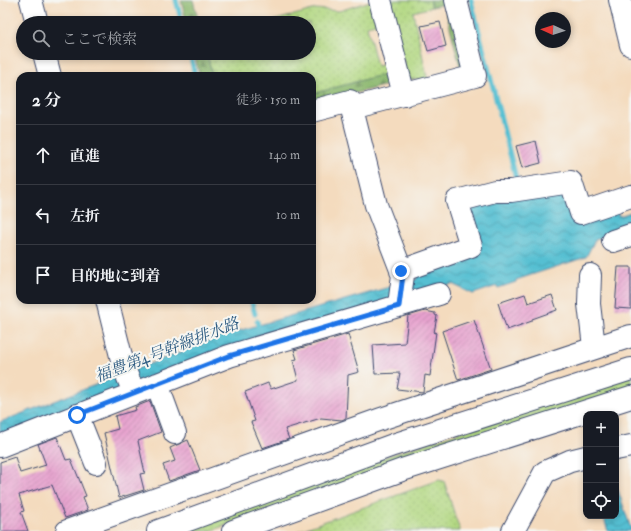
<!DOCTYPE html>
<html lang="ja">
<meta charset="utf-8">
<style>
body{margin:0;font-family:"IM FELL Double Pica","Noto Serif JP",serif;background:#242831;color:#f1f3f6}
.controls{position:absolute;right:12px;bottom:12px;display:grid;overflow:hidden;border-radius:8px;box-shadow:0 2px 6px #0003}
.controls button{width:36px;height:36px;display:grid;place-items:center;padding:0;border:0;border-bottom:1px solid #363941;background:#171b24;color:#f1f3f6;font:20px sans-serif}
.compass{position:absolute;left:535px;top:12px;width:36px;height:36px;border-radius:50%;background:#171b24;box-shadow:0 2px 6px #0003;rotate:273deg}
.stop{position:absolute;width:12px;height:12px;margin:-9px;border:3px solid #1a73e8;border-radius:50%;background:#fff}
.stop.end{background:#1a73e8;border-color:#fff;box-shadow:0 1px 4px #0008}
.list{margin:0;padding:0;list-style:none}
h2{display:flex;justify-content:space-between;align-items:center;height:52px;margin:0;padding:0 16px;font-size:17px}
h2 small{font-size:13px;font-weight:400;color:#9ea1a6}
.list li{display:grid;grid-template-columns:26px 1fr auto;gap:12px;align-items:center;box-sizing:border-box;height:60px;padding:0 16px;border-top:1px solid #363941}
.list b{display:block;font-size:15px;white-space:nowrap}
.list em{font-size:13px;font-style:normal;color:#9ea1a6}
.icon{flex:none;width:22px;height:22px;fill:none;stroke:currentColor;stroke-width:2;stroke-linecap:round;stroke-linejoin:round}
.map{position:relative;flex:none;width:631px;height:531px;overflow:hidden}
.search{position:absolute;background:#171b24;box-shadow:0 2px 6px #0003;left:16px;top:16px;width:300px;height:44px;display:flex;align-items:center;gap:10px;box-sizing:border-box;padding:0 14px;border-radius:22px;color:#9ea1a6;font-size:15px}
.panel{position:absolute;background:#171b24;box-shadow:0 2px 6px #0003;left:16px;top:72px;width:300px;height:232px;border-radius:12px}
.map>svg:first-child{display:block}
.grass{fill:url(#grass-dots);stroke:#66836f}
.forest{fill:url(#forest-firs);stroke:#547466}
.water{fill:url(#water-waves);stroke:#387798}
.lines{fill:none;stroke-linecap:round;stroke-linejoin:round}
.stream{stroke:#55bfd2;stroke-width:5}
.building{fill:url(#building-hatch)}
.minor-casing{stroke:#3c496c;stroke-width:24}
.minor{stroke:#fff;stroke-width:22}
.route{stroke:#1a73e8;stroke-width:5}
.labels{text-anchor:middle;dominant-baseline:central;stroke-width:4;stroke-linejoin:round;paint-order:stroke}
.water-label{font-size:16px;font-style:italic;fill:#2c5a81;stroke:#f6f6f2}
</style>
<div class="map">
<svg width="631" height="531" viewBox="0 0 631 531">
<defs>
<pattern id="grass-dots" width="8" height="8" patternUnits="userSpaceOnUse"><rect width="8" height="8" fill="#b1d780"/><path d="M2 2h.1M6 6h.1" fill="none" stroke="#98b971" stroke-width="1.8" stroke-linecap="round"/></pattern>
<pattern id="forest-firs" width="22" height="20" patternUnits="userSpaceOnUse"><rect width="22" height="20" fill="#8cb86e"/><path d="M5 1l3.5 6h-7zM16 11l3.5 6h-7z" fill="#72965e"/></pattern>
<pattern id="water-waves" width="16" height="10" patternUnits="userSpaceOnUse"><rect width="16" height="10" fill="#55bfd2"/><path d="M0 5q4-4 8 0t8 0" fill="none" stroke="#469cae"/></pattern>
<pattern id="building-hatch" width="6" height="6" patternUnits="userSpaceOnUse"><rect width="6" height="6" fill="#e7a1ce"/><path d="M-1 1l2-2M0 6l6-6M5 7l2-2" fill="none" stroke="#ba84aa"/></pattern>
</defs>
<rect width="100%" height="100%" fill="#f6f6f2"/>
<filter id="ink" filterUnits="userSpaceOnUse"><feTurbulence type="fractalNoise" baseFrequency=".025" numOctaves="2"/><feDisplacementMap in="SourceGraphic" scale="8" xChannelSelector="R" yChannelSelector="G"/><feConvolveMatrix kernelMatrix="1 2 1 2 8 2 1 2 1" color-interpolation-filters="sRGB"/></filter>
<filter id="wash" filterUnits="userSpaceOnUse"><feTurbulence type="fractalNoise" baseFrequency=".012" numOctaves="4" result="noise"/><feDisplacementMap in="SourceGraphic" scale="16" xChannelSelector="R" yChannelSelector="G"/><feGaussianBlur stdDeviation="0.9" result="paint"/><feColorMatrix in="noise" values="0 0 0 0 0 0 0 0 0 0 0 0 0 0 0 0 0 1.4 0 .05"/><feComposite in="paint" operator="in"/></filter>
<g filter="url(#wash)">
<rect width="100%" height="100%" fill="#f4dbbe"/>
<path class="grass" d="M374,0L381,23L367,26L377,66L391,63L392,72L312,94V76H212L207,53H309V23H265L316,9L339,11Z
M387,0H430L432,7L413,12L428,81L408,79Z
M631,375V388L387,467L210,531H176L373,461Z
M439,480L444,481L460,531H298Z"/>
<path class="forest" d="M181,0H193L199,23H187Z
M430,0H448L465,66L462,74L444,4L432,7Z
M194,53H207L212,76H200Z
M392,72L395,83L312,104V94Z"/>
<path class="water" d="M568,188L579,219L616,207L619,216L631,212V225L623,230L595,240L586,257L516,280V282L498,288L497,286L473,294L452,284L0,436V422L221,336L417,279L415,270L477,248L463,204Z
M616,484L631,529V531H608L603,516H616Z"/>
<g class="lines">
<path class="stream" d="M176,0L182,23
M471,0L517,182
M190,53L195,76
M251,300L255,314
M257,321L259,330"/>
</g>
<g id="blocks">
<path class="building" d="M440,22L446,46L428,51L421,26Z
M536,141L541,163L522,168L516,146Z
M618,267H631V309L615,308Z
M525,294L528,303L552,295L557,310L532,319V321L507,330L498,303Z
M425,311L435,313V315L437,316L434,333L436,332L430,376L425,375L423,392L397,389L400,373L375,374L373,345L405,343L408,316Z
M474,320L491,369L458,380L442,331Z
M348,334L359,372L348,375L346,418L342,420L321,418L285,429L289,439L262,448L251,422L255,421L245,392L268,383L271,389L298,380L293,360L297,359L294,350Z
M150,401L161,432L138,441L145,473L140,474L144,490L119,498L104,433L118,429L115,416L136,410L135,407Z
M57,437L66,460L71,459L86,496L83,497L88,510L65,518L52,485L19,495L24,511L21,512L28,531H0V462L15,457L20,473L46,465L38,444Z
M188,440L200,470L169,481L163,465L175,461L170,448Z"/>
</g>
</g>
<g filter="url(#ink)">
<use href="#blocks" fill-opacity="0" stroke="#3c496c" stroke-width="1"/>
<g class="lines">
<defs>
<path id="minor" d="M31,0L37,23
M380,0L404,95
M620,0L631,45
M44,53L50,76
M352,108L475,76L456,0
M312,111L350,101L376,205L403,275L399,305
M613,241L631,235
M401,271L471,246L457,201L495,191H511L571,182L581,213L631,196
M590,275L589,304L594,347
M107,300L124,368L134,393
M157,384L175,433
M77,415L96,463
M0,446L229,356L439,294
M616,449L631,446
M67,531L381,419L631,336
M158,531L393,445L631,369
M233,531L402,470L631,397
M513,531L545,472L570,461L586,457"/>
</defs>
<use href="#minor" class="minor-casing"/>
<use href="#minor" class="minor"/>
</g>
</g>
<g class="lines" filter="url(#ink)">
<path class="route" d="M77,415L229,356L399,306L403,275L401,271"/>
</g>
<g class="labels">
<g class="water-label">
<text transform="translate(167 350) rotate(-21)">福豊第4号幹線排水路</text>
</g>
</g>
</svg>
<div class="controls">
<button>+</button>
<button>−</button>
<button><svg class="icon" aria-label="locate" viewBox="0 0 24 24"><circle cx="12" cy="12" r="6"/><path d="M12 2v4M12 18v4M2 12h4M18 12h4"/></svg></button>
</div>
<svg class="compass" viewBox="-18 -18 36 36"><path d="M0-13l5 13h-10z" fill="#e53935"/><path d="M0 13l5-13h-10z" fill="#9ea1a6"/></svg>
<div class="stop" style="left:77px;top:415px"></div>
<div class="stop end" style="left:401px;top:271px"></div>
<div class="search"><svg class="icon" aria-label="search" viewBox="0 0 24 24"><circle cx="10" cy="10" r="6"/><path d="M15 15l6 6"/></svg>ここで検索</div>
<section class="panel">
<h2>2 分<small>徒歩 · 150 m</small></h2>
<ul class="list">
<li><svg class="icon" aria-label="ahead" viewBox="0 0 24 24"><path d="M12 20V5M6 11l6-6 6 6"/></svg><div><b>直進</b></div><em>140 m</em></li>
<li><svg class="icon" aria-label="left" viewBox="0 0 24 24"><path d="M17 20v-9H6M10 6l-5 5 5 5"/></svg><div><b>左折</b></div><em>10 m</em></li>
<li><svg class="icon" aria-label="arrive" viewBox="0 0 24 24"><path d="M6 21V4h12l-3 4 3 4H6"/></svg><div><b>目的地に到着</b></div></li>
</ul>
</section>
</div>
